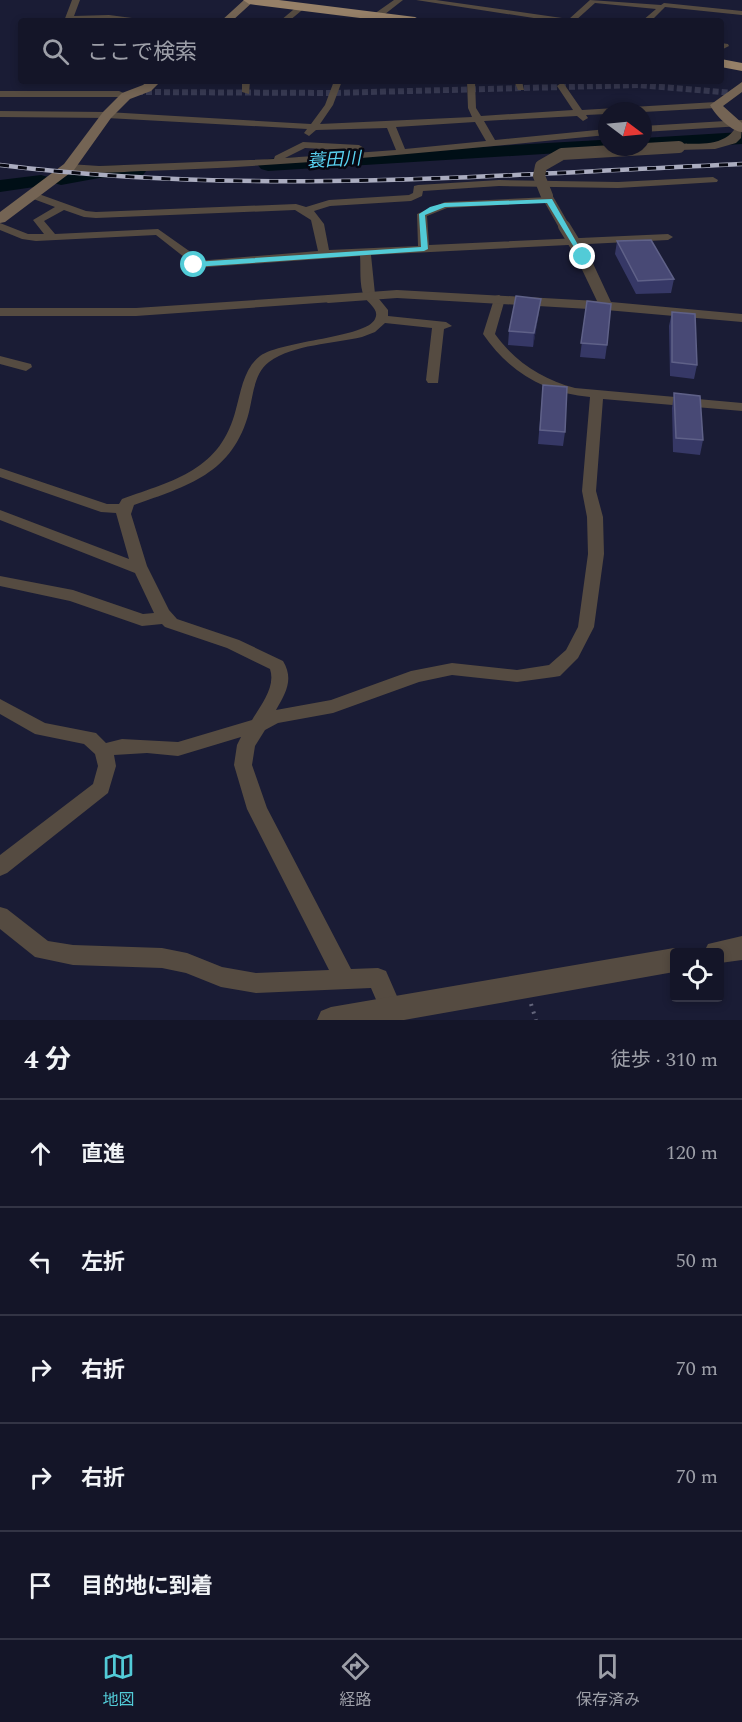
<!DOCTYPE html>
<html lang="ja">
<meta charset="utf-8">
<style>
body{margin:0;font-family:Spectral,"Noto Sans JP",serif;background:#212234;color:#f1f3f6}
.controls{position:absolute;right:18px;bottom:18px;display:grid;overflow:hidden;border-radius:6px;box-shadow:0 3px 9px #0003}
.controls button{width:54px;height:54px;display:grid;place-items:center;padding:0;border:0;border-bottom:2px solid #333445;background:#141528;color:#f1f3f6;font:30px sans-serif}
.compass{position:absolute;left:598px;top:102px;width:54px;height:54px;border-radius:50%;background:#141528;box-shadow:0 3px 9px #0003;rotate:106deg}
.stop{position:absolute;width:18px;height:18px;margin:-14px;border:4px solid #52cbd7;border-radius:50%;background:#fff}
.stop.end{background:#52cbd7;border-color:#fff;box-shadow:0 2px 6px #0008}
.list{margin:0;padding:0;list-style:none}
h2{display:flex;justify-content:space-between;align-items:center;height:78px;margin:0;padding:0 24px;font-size:26px}
h2 small{font-size:20px;font-weight:400;color:#9d9fa8}
.list li{display:grid;grid-template-columns:39px 1fr auto;gap:18px;align-items:center;box-sizing:border-box;height:108px;padding:0 24px;border-top:2px solid #333445}
.list b{display:block;font-size:22px;white-space:nowrap}
.list em{font-size:20px;font-style:normal;color:#9d9fa8}
.icon{flex:none;width:33px;height:33px;fill:none;stroke:currentColor;stroke-width:2;stroke-linecap:round;stroke-linejoin:round}
.map{position:relative;flex:none;width:742px;height:1020px;overflow:hidden}
.search{position:absolute;background:#141528;box-shadow:0 3px 9px #0003;left:18px;right:18px;top:18px;height:66px;display:flex;align-items:center;gap:15px;box-sizing:border-box;padding:0 21px;border-radius:6px;color:#9d9fa8;font-size:22px}
.sheet{height:618px;background:#141528}
nav{display:flex;justify-content:space-around;align-items:center;box-sizing:border-box;height:84px;border-top:2px solid #333445;background:#141528;font-size:16px;color:#9d9fa8}
nav a{display:grid;justify-items:center;gap:3px}
nav .on{color:#52cbd7}
.map>svg:first-child{display:block}
.lines{fill:none;stroke-linecap:round;stroke-linejoin:round}
.river{fill:#000f16;fill-rule:evenodd}
.pedestrian-tunnel{stroke:#373951;stroke-width:6;stroke-dasharray:6 3;stroke-linecap:butt}
.path{stroke:#63657b;stroke-width:4;stroke-dasharray:2 6;stroke-linecap:butt}
.minor{fill:#554b41;fill-rule:evenodd}
.tertiary{fill:#554b41;fill-rule:evenodd}
.secondary{fill:#746454;fill-rule:evenodd}
.trunk{fill:#968068;fill-rule:evenodd}
.rail-casing{stroke:#aaacbf;stroke-width:4.5}
.rail{stroke:#070812;stroke-width:3;stroke-dasharray:9;stroke-linecap:butt}
.tertiary-bridge{stroke:#554b41;stroke-width:12}
.wall{fill:#363866}
.shaded-wall{fill:#24254c}
.building{fill:#484975;stroke:#5f6188;stroke-width:1.5}
.route{fill:#52cbd7}
.labels{text-anchor:middle;dominant-baseline:central;stroke-width:5;stroke-linejoin:round;paint-order:stroke}
.far-water-label{font-size:18px;font-style:italic;fill:#59d2f1;stroke:#070812}
</style>
<div class="map">
<svg width="742" height="1020" viewBox="0 0 742 1020">
<rect width="100%" height="100%" fill="#1a1c35"/>
<g class="lines">
<path class="river" d="M742,132V144L643,150L636,147H643V138Z
M600,140L607,142L609,147L607,150L268,171L261,169L258,165L261,161L268,159Z
M136,165L143,167L146,171L143,175L99,178L61,185L54,183L51,179L54,175L99,166Z
M41,175L48,177L51,181L48,185L0,192V180Z"/>
<path class="pedestrian-tunnel" d="M137,92L333,93L639,85L733,93"/>
<path class="path" d="M531,1004L536,1020"/>
<path class="minor" d="M72,0H80L74,16L109,15L155,21H64Z
M394,0H403L380,18H374V14Z
M416,0H436L569,19L590,0L661,5L664,3L742,11V15L665,7L651,21H642L656,9L595,3L575,21H553Z
M300,4L307,6L289,21H280Z
M721,43L728,44L729,46L721,50Z
M242,81H250L249,94L242,92Z
M334,81H342L333,105L320,124L472,117L468,108L467,81H475L476,108L481,116L573,110L557,86L561,83L564,84L582,110L716,102L720,105L716,108L643,112L607,111V114L586,115L588,118L583,121L577,116L484,121L495,140L607,129V135C453,150 300,166 145,171C127,171 77,177 64,167L69,164L99,166L274,159L275,156L303,142L359,145L364,148L359,151L305,148L285,158L396,150L387,128L316,130L309,136L304,133L307,129L107,118L0,117V111L107,112L311,124L325,105ZM475,122L486,141L405,149L396,127Z
M514,81H522L524,90H518Z
M0,91H119L130,96L126,99L119,97H0Z
M742,120V126L643,132V126Z
M713,177L718,180L717,182L618,188L499,186L423,191L422,196L411,201L330,206L314,211L324,224L329,250L418,246L417,214L445,202L549,197L553,198V202L447,208L427,216L429,245L668,234L673,237L668,240L371,255L375,294L388,310V316L446,322L452,326L444,329L438,383H428L426,380L432,328L385,323L375,332L362,337C333,344 294,344 269,362C254,373 253,396 249,412C233,474 187,486 134,505L131,514L147,566L169,610L177,619L239,640L283,661C294,679 286,693 276,710L331,700L411,671L452,663L517,670L549,665L566,650L578,627L588,554L587,517L582,491L590,397C544,393 509,372 483,334L495,296L499,295L505,299L495,334C515,362 542,379 575,388L742,403V411L603,399L596,491L603,517L604,554L594,627L578,658L560,676L554,677L517,682L452,675L419,682L333,713L278,723L265,730L255,746L252,765L267,808L351,969L378,968L386,971L403,1010L400,1018L394,1020L384,1018L371,988L256,993L221,987L186,973L162,968L73,965L35,957L0,929V907L7,909L48,941L73,945L162,948L187,953L222,967L256,973L329,970L247,809L234,765L237,745L241,737L178,756L147,753L114,755L116,766L108,793L7,873L0,876V855L93,784L98,766L95,754L84,744L35,734L0,714V699L45,723L96,733L106,743L122,739L178,742L252,720C261,705 276,687 270,669L227,648L165,627L162,624L142,626L70,601L0,586V576L73,590L143,614L154,613L135,573L0,520V510L129,559L116,513L101,512L0,477V468L107,504H119L122,499C175,480 221,470 236,409C241,391 244,368 260,356C283,340 366,338 375,319C380,309 368,304 364,296C359,286 361,267 360,256L194,268L190,267L184,257L156,235L36,241L22,239L0,230V223L28,234H44L33,220L55,207L28,197V193H36L86,211L96,212L296,204L306,207L329,200L409,195L413,193L414,186L418,185L499,180L618,182ZM64,210L84,217L96,218L295,210L311,220L318,251L197,261L192,253L158,229L55,234L44,221Z
M328,295L334,299L332,302L136,316H0V308H136Z
M0,356L31,364L32,367L26,371L0,364Z"/>
<path class="tertiary" d="M742,126L741,138L736,143L715,149L679,150L673,147L679,144C700,143 724,147 736,127Z
M547,192L551,193L570,226L569,229L564,230L558,226L541,196Z
M583,253L590,257L611,302L742,314V322L606,310L397,298L328,303L321,299L328,295L397,290L597,301L576,257Z
M742,936V960L720,963V952H704L708,944Z
M674,948L684,952H674V972L404,1020H317L321,1011L331,1007Z"/>
<path class="secondary" d="M244,0H255L232,21H221Z
M148,81H161L151,91L130,99L111,118L74,170L5,222L0,223V212L64,164L103,112L122,93L143,85Z
M742,82V92L723,106L742,123V132C732,132 715,115 710,105Z"/>
<path class="trunk" d="M243,0H279L415,17L422,21H384L249,4Z
M721,59L742,63V71L721,67Z"/>
<defs>
<path id="rail" d="M0,165C246,196 495,175 742,164"/>
</defs>
<use href="#rail" class="rail-casing"/>
<use href="#rail" class="rail"/>
<path class="tertiary-bridge" d="M547,196L539,176L541,166L562,154L679,147
M564,226L583,257"/>
</g>
<path class="wall" d="M617,241L674,279L671,293L636,294L615,254Z
M587,301L607,345L605,359L580,357Z
M539,312L533,347L508,345L509,331Z
M672,312L697,365L694,379L670,376L669,326Z
M543,385L565,432L563,446L538,444Z
M674,393L703,440L700,455L673,452L672,408Z"/>
<path class="shaded-wall" d="M541,299L539,312L533,347L534,333Z"/>
<path class="building" d="M651,240L674,279L638,281L617,241Z
M516,296L541,299L534,333L509,331Z
M587,301L611,304L607,345L581,343Z
M672,312L695,314L697,365L672,362Z
M543,385L567,387L565,432L540,430Z
M674,393L700,396L703,440L676,438Z"/>
<path class="route" d="M552,199L586,259L580,257L547,203L445,207L425,215L428,249L424,251L194,267L190,265L194,262L421,247L419,214L430,207L444,203Z"/>
<g class="labels">
<g class="far-water-label">
<text transform="translate(334 160) rotate(-3)">蓑田川</text>
</g>
</g>
</svg>
<div class="controls">
<button><svg class="icon" aria-label="locate" viewBox="0 0 24 24"><circle cx="12" cy="12" r="6"/><path d="M12 2v4M12 18v4M2 12h4M18 12h4"/></svg></button>
</div>
<svg class="compass" viewBox="-18 -18 36 36"><path d="M0-13l5 13h-10z" fill="#e53935"/><path d="M0 13l5-13h-10z" fill="#9d9fa8"/></svg>
<div class="stop" style="left:194px;top:265px"></div>
<div class="stop end" style="left:583px;top:257px"></div>
<div class="search"><svg class="icon" aria-label="search" viewBox="0 0 24 24"><circle cx="10" cy="10" r="6"/><path d="M15 15l6 6"/></svg>ここで検索</div>
</div>
<section class="sheet">
<h2>4 分<small>徒歩 · 310 m</small></h2>
<ul class="list">
<li><svg class="icon" aria-label="ahead" viewBox="0 0 24 24"><path d="M12 20V5M6 11l6-6 6 6"/></svg><div><b>直進</b></div><em>120 m</em></li>
<li><svg class="icon" aria-label="left" viewBox="0 0 24 24"><path d="M17 20v-9H6M10 6l-5 5 5 5"/></svg><div><b>左折</b></div><em>50 m</em></li>
<li><svg class="icon" aria-label="right" viewBox="0 0 24 24"><path d="M7 20v-9h11M14 6l5 5-5 5"/></svg><div><b>右折</b></div><em>70 m</em></li>
<li><svg class="icon" aria-label="right" viewBox="0 0 24 24"><path d="M7 20v-9h11M14 6l5 5-5 5"/></svg><div><b>右折</b></div><em>70 m</em></li>
<li><svg class="icon" aria-label="arrive" viewBox="0 0 24 24"><path d="M6 21V4h12l-3 4 3 4H6"/></svg><div><b>目的地に到着</b></div></li>
</ul>
</section>
<nav>
<a class="on"><svg class="icon" aria-label="map" viewBox="0 0 24 24"><path d="M3 6l6-2 6 2 6-2v14l-6 2-6-2-6 2zM9 4v14M15 6v14"/></svg>地図</a>
<a><svg class="icon" aria-label="directions" viewBox="0 0 24 24"><path d="M12 3l9 9-9 9-9-9zM9 14v-3h6M13 9l2 2-2 2"/></svg>経路</a>
<a><svg class="icon" aria-label="saved" viewBox="0 0 24 24"><path d="M7 4h10v16l-5-4-5 4z"/></svg>保存済み</a>
</nav>
